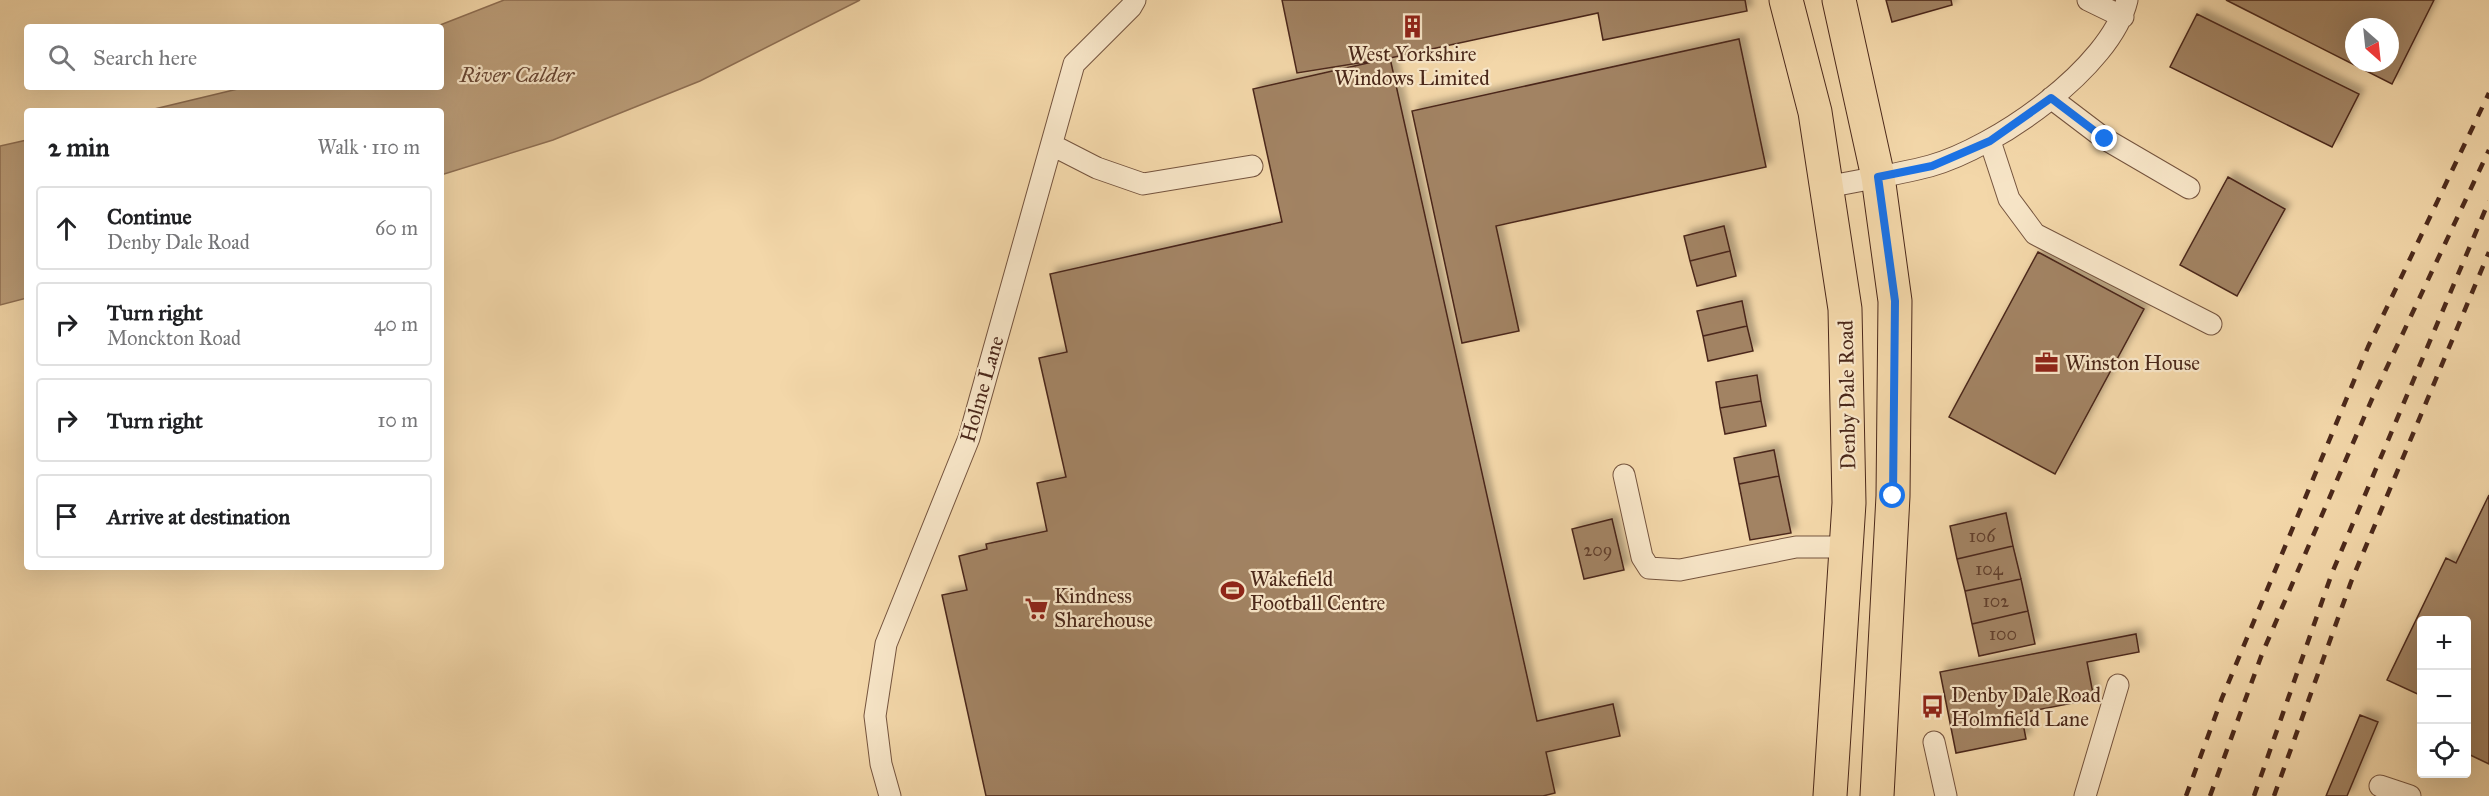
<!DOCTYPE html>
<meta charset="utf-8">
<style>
body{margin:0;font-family:"IM FELL Great Primer",serif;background:#f6f6f6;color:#202124}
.controls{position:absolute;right:18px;bottom:18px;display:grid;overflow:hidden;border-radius:6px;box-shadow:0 6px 24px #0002}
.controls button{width:54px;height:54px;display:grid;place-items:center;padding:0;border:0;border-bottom:2px solid #e0e0e0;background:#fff;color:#202124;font:30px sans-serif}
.compass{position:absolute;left:2345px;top:18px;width:54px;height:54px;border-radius:50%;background:#fff;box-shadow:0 6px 24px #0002;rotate:153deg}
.stop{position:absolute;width:18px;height:18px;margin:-14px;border:4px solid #1a73e8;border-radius:50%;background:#fff}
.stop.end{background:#1a73e8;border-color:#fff;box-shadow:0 2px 6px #0008}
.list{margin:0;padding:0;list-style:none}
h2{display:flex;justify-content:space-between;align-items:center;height:78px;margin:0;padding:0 24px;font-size:26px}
h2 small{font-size:20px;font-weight:400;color:#757577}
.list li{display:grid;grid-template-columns:39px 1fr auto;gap:18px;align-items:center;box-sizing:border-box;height:84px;margin:0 12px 12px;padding:0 12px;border:2px solid #e0e0e0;border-radius:6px}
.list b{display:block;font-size:22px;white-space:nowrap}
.list p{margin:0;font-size:20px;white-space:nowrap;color:#757577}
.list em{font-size:20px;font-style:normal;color:#757577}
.icon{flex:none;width:33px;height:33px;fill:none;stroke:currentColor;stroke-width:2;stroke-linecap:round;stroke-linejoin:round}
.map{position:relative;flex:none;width:2489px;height:796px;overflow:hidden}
.search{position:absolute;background:#fff;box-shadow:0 6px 24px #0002;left:24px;top:24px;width:420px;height:66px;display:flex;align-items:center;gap:15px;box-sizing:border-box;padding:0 21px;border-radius:6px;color:#757577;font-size:22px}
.panel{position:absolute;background:#fff;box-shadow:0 6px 24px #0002;left:24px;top:108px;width:420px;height:462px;border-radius:6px}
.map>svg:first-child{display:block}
.water{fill:#ba9c78;stroke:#8e6e52;stroke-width:1.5}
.building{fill:#a28364;stroke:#4b281a;stroke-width:1.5;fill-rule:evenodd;filter:url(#shadow)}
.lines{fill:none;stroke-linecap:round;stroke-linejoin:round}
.lane-casing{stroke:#75543e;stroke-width:23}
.primary-casing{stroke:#4b281a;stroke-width:35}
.lane{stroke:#f7e5c7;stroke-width:21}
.primary{stroke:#f3d7a9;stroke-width:33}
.rail{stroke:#4b281a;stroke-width:4.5;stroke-dasharray:10 10;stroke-linecap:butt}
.route{stroke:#1a73e8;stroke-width:8}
.labels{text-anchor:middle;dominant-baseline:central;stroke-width:4.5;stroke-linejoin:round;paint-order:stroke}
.number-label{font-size:18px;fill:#613f2c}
.poi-label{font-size:21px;fill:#4b281a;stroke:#f7e5c7;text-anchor:start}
.street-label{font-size:21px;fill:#4b281a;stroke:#f7e5c7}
.water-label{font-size:22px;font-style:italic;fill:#674532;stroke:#f7e5c7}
</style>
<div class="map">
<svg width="2489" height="796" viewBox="0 0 2489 796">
<defs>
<filter id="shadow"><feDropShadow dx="5.5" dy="-5.5" stdDeviation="3" flood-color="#0004"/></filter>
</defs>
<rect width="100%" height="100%" fill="#f3d7a9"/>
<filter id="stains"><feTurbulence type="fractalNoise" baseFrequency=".00333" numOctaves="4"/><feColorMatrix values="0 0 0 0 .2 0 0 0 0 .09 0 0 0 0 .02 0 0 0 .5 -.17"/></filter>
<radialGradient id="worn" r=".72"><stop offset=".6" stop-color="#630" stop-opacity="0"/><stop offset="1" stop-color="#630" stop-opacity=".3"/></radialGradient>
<path class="water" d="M504,0H860L700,81L553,140L441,175V111H146L246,87H441V27H435Z
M27,140V298L0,305V146Z"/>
<path class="building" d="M1282,0H1745L1747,11L1603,40L1598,13L1390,58L1297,73Z
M1886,0H1951L1952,5L1892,22Z
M2226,0H2434L2392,84ZM2354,27H2390V63H2354Z
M2197,14L2359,94L2332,147L2170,67Z
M1739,39L1766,167L1496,226L1519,331L1462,343L1412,111Z
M1390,58L1537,721L1613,704L1620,736L1546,752L1555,793L1543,796H986L942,595L967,590L959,556L987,549L986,544L1047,531L1037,483L1066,477L1039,358L1067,352L1050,274L1282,222L1253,89Z
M2228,177L2285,209L2237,296L2180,265Z
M1724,226L1730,251L1690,261L1684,236Z
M1730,251L1736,276L1697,286L1690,261Z
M2038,252L2144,309L2055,474L1949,417Z
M1742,301L1747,326L1703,336L1697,311Z
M1747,326L1753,351L1708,361L1703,336Z
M1757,375L1761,401L1720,408L1716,382Z
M1761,401L1766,426L1725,434L1720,408Z
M1774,450L1779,476L1739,484L1734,458Z
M1779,476L1791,533L1750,540L1739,484Z
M2489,495V764L2466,753V620H2422V696L2387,680L2446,558L2456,563Z
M2006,513L2013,546L1957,559L1950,526Z
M1612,519L1624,570L1584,579L1572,529Z
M2013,546L2021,579L1965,591L1957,559Z
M2021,579L2028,611L1972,624L1965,591Z
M2028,611L2035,644L1979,656L1972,624Z
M2136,634L2139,652L2087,662L2094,699L2021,713L2026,739L1956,753L1940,672Z
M2360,715L2378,722L2347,796H2326Z"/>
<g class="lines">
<defs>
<path id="lane" d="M2088,0L2123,17
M2051,98L2105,139L2189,188
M1990,141L2009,199L2035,234L2211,324
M1052,145L1097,168L1143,184L1252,166
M1826,187C1861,180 1896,175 1930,166C1995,148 2111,68 2127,0
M1624,475L1642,557L1649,568L1680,570L1796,547H1847
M1934,742L1946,796
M2380,786L2410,796
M890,796L881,764L875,716L886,644L969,438L1074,64L1131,7L1135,0
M2085,796L2118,685"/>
<path id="primary" d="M1786,0L1815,112L1845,309L1849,503L1830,796
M1839,0L1878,177L1895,301L1893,496L1877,796"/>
</defs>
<use href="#lane" class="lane-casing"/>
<use href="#primary" class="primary-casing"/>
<use href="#lane" class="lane"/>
<use href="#primary" class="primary"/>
<path class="rail" d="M2186,796L2222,698L2368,347L2489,93
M2210,796L2262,654L2372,399L2489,150
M2254,796L2332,573L2489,201
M2274,796L2351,582L2489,252"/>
</g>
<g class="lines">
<path class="route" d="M1893,496L1895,301L1878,177L1932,166L1990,141L2051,98L2105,139"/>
</g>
<defs>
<symbol id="building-bare" viewBox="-9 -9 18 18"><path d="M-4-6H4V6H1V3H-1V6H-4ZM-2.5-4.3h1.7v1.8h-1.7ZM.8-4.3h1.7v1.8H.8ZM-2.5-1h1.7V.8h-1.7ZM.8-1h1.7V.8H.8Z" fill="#8f2418" stroke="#f7e5c7" stroke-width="2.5" paint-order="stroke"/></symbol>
<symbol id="office-bare" viewBox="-9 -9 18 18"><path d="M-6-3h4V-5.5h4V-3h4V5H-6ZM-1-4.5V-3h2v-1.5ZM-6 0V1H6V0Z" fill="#8f2418" stroke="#f7e5c7" stroke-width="2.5" paint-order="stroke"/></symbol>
<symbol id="stadium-bare" viewBox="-9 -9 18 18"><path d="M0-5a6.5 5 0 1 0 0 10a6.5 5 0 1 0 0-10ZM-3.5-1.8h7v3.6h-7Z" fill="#8f2418" stroke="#f7e5c7" stroke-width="2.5" paint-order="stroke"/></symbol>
<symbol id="supermarket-bare" viewBox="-9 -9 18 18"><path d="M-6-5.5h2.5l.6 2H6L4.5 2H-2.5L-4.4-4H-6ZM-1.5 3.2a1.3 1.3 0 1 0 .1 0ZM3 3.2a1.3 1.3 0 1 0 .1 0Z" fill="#8f2418" stroke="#f7e5c7" stroke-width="2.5" paint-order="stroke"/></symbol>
<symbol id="bus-bare" viewBox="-9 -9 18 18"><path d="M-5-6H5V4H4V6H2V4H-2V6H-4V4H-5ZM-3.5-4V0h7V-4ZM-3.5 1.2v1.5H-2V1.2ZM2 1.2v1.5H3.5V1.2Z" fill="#8f2418" stroke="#f7e5c7" stroke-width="2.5" paint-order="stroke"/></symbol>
</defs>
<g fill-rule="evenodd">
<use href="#building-bare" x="1396" y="10" width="33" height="33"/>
<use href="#office-bare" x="2030" y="346" width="33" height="33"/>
<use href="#stadium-bare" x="1216" y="574" width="33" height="33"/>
<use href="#supermarket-bare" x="1020" y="592" width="33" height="33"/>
<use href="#bus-bare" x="1916" y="690" width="33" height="33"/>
</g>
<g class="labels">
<g class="number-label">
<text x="1982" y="536">106</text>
<text x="1598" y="550">209</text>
<text x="1989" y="569">104</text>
<text x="1996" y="601">102</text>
<text x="2003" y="634">100</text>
</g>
<g class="poi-label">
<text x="1412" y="54" text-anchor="middle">West Yorkshire<tspan x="1412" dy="24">Windows Limited</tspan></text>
<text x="2065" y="363">Winston House</text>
<text x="1250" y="579">Wakefield<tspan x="1250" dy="24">Football Centre</tspan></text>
<text x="1054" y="596">Kindness<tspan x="1054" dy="24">Sharehouse</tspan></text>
<text x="1951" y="695">Denby Dale Road<tspan x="1951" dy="24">Holmfield Lane</tspan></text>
</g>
<g class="street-label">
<text transform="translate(982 389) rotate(-74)">Holme Lane</text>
<text transform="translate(1847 395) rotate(-91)">Denby Dale Road</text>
</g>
<g class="water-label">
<text x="517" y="74">River Calder</text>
</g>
</g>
<rect width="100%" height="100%" filter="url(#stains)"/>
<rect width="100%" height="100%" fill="url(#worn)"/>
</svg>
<div class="controls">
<button>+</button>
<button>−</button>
<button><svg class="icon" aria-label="locate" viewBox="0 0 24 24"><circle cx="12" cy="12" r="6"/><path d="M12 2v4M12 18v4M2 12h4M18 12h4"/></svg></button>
</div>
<svg class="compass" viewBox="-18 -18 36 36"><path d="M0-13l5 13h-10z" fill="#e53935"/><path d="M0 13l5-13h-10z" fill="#757577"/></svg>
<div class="stop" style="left:1893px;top:496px"></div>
<div class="stop end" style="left:2105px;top:139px"></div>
<div class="search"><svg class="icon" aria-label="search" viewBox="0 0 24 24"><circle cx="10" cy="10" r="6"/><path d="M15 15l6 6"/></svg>Search here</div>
<section class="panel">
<h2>2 min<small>Walk · 110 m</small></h2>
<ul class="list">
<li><svg class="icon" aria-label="ahead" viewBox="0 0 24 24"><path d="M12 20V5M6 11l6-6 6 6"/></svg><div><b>Continue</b><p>Denby Dale Road</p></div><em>60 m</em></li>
<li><svg class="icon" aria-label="right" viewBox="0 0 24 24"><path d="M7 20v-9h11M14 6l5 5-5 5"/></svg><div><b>Turn right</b><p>Monckton Road</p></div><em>40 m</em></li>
<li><svg class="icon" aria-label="right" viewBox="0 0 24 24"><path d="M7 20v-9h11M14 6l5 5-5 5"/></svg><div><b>Turn right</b></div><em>10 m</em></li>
<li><svg class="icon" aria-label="arrive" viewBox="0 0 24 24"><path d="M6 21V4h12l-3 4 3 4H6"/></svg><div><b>Arrive at destination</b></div></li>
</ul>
</section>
</div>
